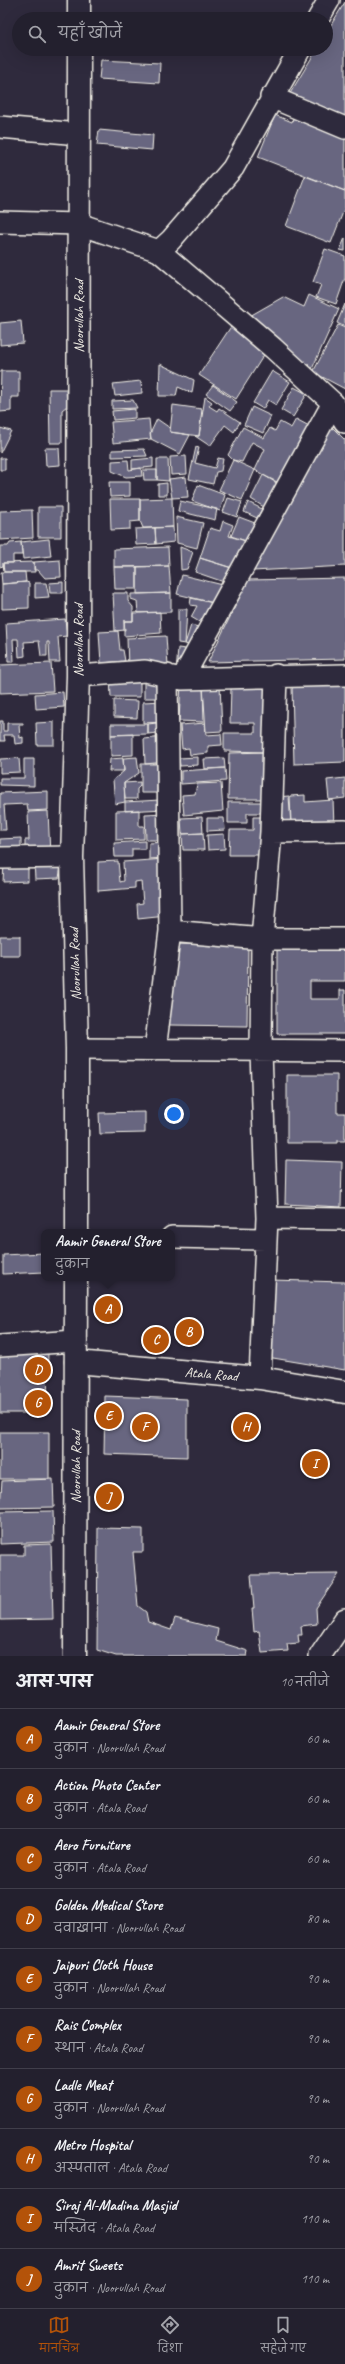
<!DOCTYPE html>
<html lang="hi">
<meta charset="utf-8">
<style>
body{margin:0;font-family:Caveat,"Playpen Sans Deva",sans-serif;background:#2b2836;color:#f1f3f6}
.you{position:absolute;left:174px;top:1114px;width:14px;height:14px;margin:-10px;border:3px solid #fff;border-radius:50%;background:#1a73e8;box-shadow:0 0 0 6px #1a73e833}
.badge{display:grid;place-items:center;width:26px;height:26px;border-radius:50%;background:#b45309;color:#fff;font-size:13px;font-weight:700}
.pin{position:absolute;translate:-50% -50%;border:2px solid #fff;box-shadow:0 1px 4px #0006}
.popup{position:absolute;left:41px;top:1229px;width:134px;height:52px;box-sizing:border-box;display:grid;place-content:center;border-radius:8px;background:#23202e;filter:drop-shadow(0 1px 3px #0005);font-size:13px;white-space:nowrap;color:#a3a3aa}
.popup b{font-size:15px;color:#f1f3f6}
.popup::after{content:'';position:absolute;left:50%;top:100%;margin-left:-8px;border:8px solid transparent;border-top-color:#23202e}
.list{margin:0;padding:0;list-style:none}
h2{display:flex;justify-content:space-between;align-items:center;height:52px;margin:0;padding:0 16px;font-size:17px}
h2 small{font-size:13px;font-weight:400;color:#a3a3aa}
.list li{display:grid;grid-template-columns:26px 1fr auto;gap:12px;align-items:center;box-sizing:border-box;height:60px;padding:0 16px;border-top:1px solid #403e4a}
.list b{display:block;font-size:15px;white-space:nowrap}
.list p{margin:0;font-size:13px;white-space:nowrap;color:#a3a3aa}
.list em{font-size:13px;font-style:normal;color:#a3a3aa}
.icon{flex:none;width:22px;height:22px;fill:none;stroke:currentColor;stroke-width:2;stroke-linecap:round;stroke-linejoin:round}
.map{position:relative;flex:none;width:345px;height:1656px;overflow:hidden}
.search{position:absolute;background:#23202e;box-shadow:0 4px 16px #0002;left:12px;right:12px;top:12px;height:44px;display:flex;align-items:center;gap:10px;box-sizing:border-box;padding:0 14px;border-radius:22px;color:#a3a3aa;font-size:15px}
.sheet{height:652px;background:#23202e}
nav{display:flex;justify-content:space-around;align-items:center;box-sizing:border-box;height:56px;border-top:1px solid #403e4a;background:#23202e;font-size:11px;color:#a3a3aa}
nav a{display:grid;justify-items:center;gap:2px}
nav .on{color:#b45309}
.map>svg:first-child{display:block}
.building{fill:#676680;stroke:#f4f1e8}
.lines{fill:none;stroke-linecap:round;stroke-linejoin:round}
.minor-casing{stroke:#f4f1e8;stroke-width:24}
.secondary-casing{stroke:#f4f1e8;stroke-width:25}
.minor{stroke:#2f2a3d;stroke-width:21}
.secondary{stroke:#2f2a3d;stroke-width:22}
.labels{text-anchor:middle;dominant-baseline:central;stroke-width:3;stroke-linejoin:round;paint-order:stroke}
.street-label{font-size:14px;fill:#f4f1e8;stroke:#2f2a3d}
</style>
<div class="map">
<svg width="345" height="1656" viewBox="0 0 345 1656">
<rect width="100%" height="100%" fill="#2f2a3d"/>
<filter id="ink" filterUnits="userSpaceOnUse"><feTurbulence type="fractalNoise" baseFrequency=".025" numOctaves="2"/><feDisplacementMap in="SourceGraphic" scale="8" xChannelSelector="R" yChannelSelector="G"/><feConvolveMatrix kernelMatrix="1 2 1 2 8 2 1 2 1" color-interpolation-filters="sRGB"/></filter>
<g filter="url(#ink)">
<path class="building" d="M345,2V123L286,100L317,49H326V33Z
M101,60L160,63L159,83L99,79Z
M275,115L292,122L293,118L345,139V191L258,157Z
M99,130L153,135L152,150L97,145Z
M305,176L345,191V207L331,243L286,226Z
M345,238V251L340,250Z
M325,249L345,256V278L336,304L316,297L321,285L313,282Z
M309,295L339,309L312,369L248,317L283,297L304,307Z
M345,304V327L337,323Z
M21,321L23,343L0,345V323Z
M232,325L267,350L236,399L199,375Z
M338,325L345,328V389L313,372Z
M160,364L194,380L192,393L178,387L176,396H159Z
M1,371H19V397H11V411L0,412Z
M272,371L290,382L276,405L268,400L263,409L253,403Z
M141,381L142,393L115,396L113,384Z
M213,385L237,402L230,411L206,394Z
M294,387L307,394L293,417L281,410Z
M49,389H66L67,406L62,410V443H50Z
M205,397L212,402L209,406L217,411L219,408L240,422L234,432L225,425L210,446L195,436H199Z
M133,400L137,408L112,409V401Z
M173,405L202,409L199,436L170,432Z
M252,407L271,416L263,433L244,425Z
M135,409V418L113,420L112,411Z
M149,419L151,439L113,443L111,422Z
M157,419L170,428V432L190,435L180,454L151,439L150,434Z
M296,419L311,427L280,485L255,470L265,449L252,442L242,462L233,460L228,455L243,427L264,438L270,428L275,431L280,422L291,428Z
M330,425L345,440V566L253,571Z
M0,428L11,431L0,453Z
M196,447L199,448L195,463L215,468L218,458L223,459L221,471L216,472L213,484L189,479Z
M45,448H59L60,465L46,466Z
M144,449L147,456L112,457V450Z
M186,456L187,474L171,475L170,457Z
M0,458H5V470H0Z
M153,458V467L132,469V460Z
M157,459H168L169,481L157,480Z
M128,460L129,470L141,468L142,476L126,477L112,471V461Z
M233,460L255,470L242,500L219,490Z
M143,470H157V480H144Z
M263,475L277,482L264,507L251,499Z
M186,477L188,497L172,498L169,479Z
M109,482H130V496L110,497Z
M167,483V495H158V484Z
M198,485L225,495L220,511L192,501Z
M172,498L173,527L143,528L140,521V499Z
M228,498L242,502L237,517L223,512Z
M110,499H140V521L130,522V529L111,530Z
M180,501L217,509L215,520L178,511Z
M248,502L262,509L257,518L244,512Z
M38,507H61V537H38Z
M32,510L33,538L0,540V511Z
M176,517L203,523L197,548L177,543Z
M239,517L255,523L249,542L231,536Z
M223,521L233,525L229,536L249,542L232,568L200,558L210,528L220,531Z
M173,527L174,542L156,544L155,528Z
M155,528L156,544L136,545L135,529Z
M49,539L51,556L23,559L21,542Z
M21,542L22,555H13V563H3V566L0,567V546H8L10,543Z
M168,547L169,566L114,567V549Z
M180,547L193,552L187,569L181,570Z
M200,558L232,568L227,583L195,572Z
M60,560L61,577L45,578L38,570H34V562Z
M34,562L35,572H4L3,563Z
M169,566L171,593L137,594V567Z
M114,567H137V589H115Z
M1,572H25L26,582L2,584Z
M182,575L223,585L218,604L177,594Z
M345,578V659L208,662L248,580Z
M26,582L29,583V608L2,609V584Z
M63,582V593H50L49,583Z
M35,583H46L49,597L35,598Z
M113,593H128V601L133,607V621H124L125,630L115,631Z
M171,593V612L138,613L137,601L131,599V594Z
M191,598L218,604L206,626L191,617L197,606L190,605Z
M178,609H187L185,644L178,643Z
M160,612L161,633L124,636V621H133V613Z
M65,619L67,636L58,637L60,662H50L49,642H47V656H41L39,641L24,642L25,656L19,657L18,639H13L14,662H8L6,623Z
M191,625L202,628L196,647L185,644Z
M118,631L120,650H123L125,661L101,663L99,632Z
M166,636L168,666L128,668L127,638Z
M178,648L193,650L176,674Z
M51,663L53,691L0,693V665Z
M110,678H140V697H111Z
M144,678H164V698H144Z
M181,683L203,686L204,722L179,721Z
M345,684V762L294,764L292,686Z
M220,685L222,731L206,732L203,686Z
M231,687H268V752L224,751V733H255V723H230Z
M63,692L64,707L36,709L35,694Z
M114,700L138,701L137,718L114,717Z
M164,701L165,722L143,723V702Z
M0,721H3V731H7V723H23V725H19L20,738L23,737V743L15,744L14,735H4L5,741H0Z
M54,722V745H37L36,723Z
M165,722L166,732L148,734V724Z
M205,723L206,735L221,734L222,745L208,746V753L190,755L189,748L182,749L180,725Z
M111,724H148V734L111,735Z
M133,734V755L111,756V735Z
M164,737L166,762L145,764L144,739Z
M268,752V799H228L229,753Z
M137,757L139,773L124,783L125,802L115,804L113,780L124,771L123,758Z
M198,757V765L180,766L179,758Z
M19,758L20,772L0,773V759Z
M123,758L124,771H109L110,759Z
M224,758L225,768L205,769L204,759Z
M24,759H34V786L0,785V778H24Z
M141,764H157V793H141Z
M225,768L226,781L181,784V771Z
M345,778V798L329,800L327,780Z
M140,782V786L137,789V799H125L124,783Z
M221,783L223,811L184,815L182,795L195,794L197,784Z
M48,791V810L28,811L27,804L4,805L6,830H0V793Z
M305,795V802L333,800L334,826L291,824L290,796Z
M289,796L291,825H277L276,797Z
M160,800L165,809L125,811V802Z
M228,802H268V813H247V823H228Z
M139,810V826H144V839L116,840V811Z
M48,811L50,855L25,856V840H29L28,812Z
M165,813L166,840H146L145,814Z
M202,817L203,833L182,834L181,818Z
M253,817H267V855H229L230,830H253Z
M207,818H224L225,830L207,831Z
M203,833L204,850H183L182,834Z
M224,834L225,849L208,850L207,835Z
M21,838V851L0,855V839Z
M145,841V849H132V857H115L114,843Z
M167,842V858L149,859V843Z
M165,859L166,916L138,919L137,904L143,903L141,881L135,882V888L98,891V862L118,861L120,882L124,881L123,862Z
M62,861L59,878L35,879L34,862Z
M4,862H28V881L3,882Z
M0,936H20V956H0Z
M171,944L248,945L247,1026L169,1025Z
M277,946H345V981H310V999H340V990H345V1034H277Z
M287,1075H337V1113H345V1141H337V1143H287Z
M145,1112V1133L100,1134L99,1113Z
M286,1160L342,1162L341,1207L285,1204Z
M44,1253V1272L3,1274V1255Z
M270,1280L345,1282V1370L267,1357Z
M0,1349L48,1350L47,1413H0Z
M105,1396L187,1399V1457L104,1454Z
M0,1432H49V1479H0Z
M53,1479L54,1507L0,1508L2,1481Z
M53,1511L54,1542L0,1544V1512Z
M98,1528L143,1529V1552H133L138,1606L146,1612L148,1622L171,1630L175,1618L218,1629L216,1641L248,1651L247,1656H116L97,1650Z
M51,1544L53,1619L0,1620V1555H24V1545Z
M339,1574L316,1608L317,1624L301,1626L302,1635H298L299,1643L287,1644L288,1651L262,1653L259,1631L254,1632L252,1608H254L251,1575Z"/>
<g class="lines">
<defs>
<path id="minor" d="M318,19L329,0
M271,97L345,128
M0,127L79,134
M0,222L79,224L159,251L273,348L333,403L345,422
M159,251L171,240L233,168L300,49
M78,676L145,671L182,679L345,675
M182,679L333,403
M271,832L345,831
M0,858L72,857
M170,931L262,939H345
M77,1049L345,1051
M155,1050L170,931L167,675
M267,1218L345,1219
M172,1237L265,1239
M0,1346L76,1341
M260,1378L267,1218L261,1052L262,939L271,832L276,675
M320,1656L345,1619"/>
<g id="secondary">
<path d="M79,19V0"/>
<path id="s1" d="M77,1232V1049L72,857L78,676L79,49"/>
<path id="s2" d="M76,1362L260,1378L345,1392"/>
<path id="s3" d="M75,1656L76,1278"/>
</g>
</defs>
<use href="#minor" class="minor-casing"/>
<use href="#secondary" class="secondary-casing"/>
<use href="#minor" class="minor"/>
<use href="#secondary" class="secondary"/>
</g>
</g>
<g class="labels">
<g class="street-label">
<text stroke="none"><textPath href="#s1" startOffset="916">Noorullah Road</textPath></text>
<text stroke="none"><textPath href="#s1" startOffset="592">Noorullah Road</textPath></text>
<text transform="translate(75 964) rotate(-92)">Noorullah Road</text>
<text stroke="none"><textPath href="#s2" startOffset="136">Atala Road</textPath></text>
<text stroke="none"><textPath href="#s3" startOffset="189">Noorullah Road</textPath></text>
</g>
</g>
</svg>
<div class="you"></div>
<div class="pin badge" style="left:108px;top:1309px">A</div>
<div class="popup"><b>Aamir General Store</b>दुकान</div>
<div class="pin badge" style="left:189px;top:1332px">B</div>
<div class="pin badge" style="left:156px;top:1340px">C</div>
<div class="pin badge" style="left:38px;top:1370px">D</div>
<div class="pin badge" style="left:109px;top:1416px">E</div>
<div class="pin badge" style="left:145px;top:1427px">F</div>
<div class="pin badge" style="left:38px;top:1403px">G</div>
<div class="pin badge" style="left:246px;top:1427px">H</div>
<div class="pin badge" style="left:315px;top:1464px">I</div>
<div class="pin badge" style="left:109px;top:1497px">J</div>
<div class="search"><svg class="icon" aria-label="search" viewBox="0 0 24 24"><circle cx="10" cy="10" r="6"/><path d="M15 15l6 6"/></svg>यहाँ खोजें</div>
</div>
<section class="sheet">
<h2>आस-पास<small>10 नतीजे</small></h2>
<ul class="list">
<li><span class="badge">A</span><div><b>Aamir General Store</b><p>दुकान · Noorullah Road</p></div><em>60 m</em></li>
<li><span class="badge">B</span><div><b>Action Photo Center</b><p>दुकान · Atala Road</p></div><em>60 m</em></li>
<li><span class="badge">C</span><div><b>Aero Furniture</b><p>दुकान · Atala Road</p></div><em>60 m</em></li>
<li><span class="badge">D</span><div><b>Golden Medical Store</b><p>दवाख़ाना · Noorullah Road</p></div><em>80 m</em></li>
<li><span class="badge">E</span><div><b>Jaipuri Cloth House</b><p>दुकान · Noorullah Road</p></div><em>90 m</em></li>
<li><span class="badge">F</span><div><b>Rais Complex</b><p>स्थान · Atala Road</p></div><em>90 m</em></li>
<li><span class="badge">G</span><div><b>Ladle Meat</b><p>दुकान · Noorullah Road</p></div><em>90 m</em></li>
<li><span class="badge">H</span><div><b>Metro Hospital</b><p>अस्पताल · Atala Road</p></div><em>90 m</em></li>
<li><span class="badge">I</span><div><b>Siraj Al-Madina Masjid</b><p>मस्जिद · Atala Road</p></div><em>110 m</em></li>
<li><span class="badge">J</span><div><b>Amrit Sweets</b><p>दुकान · Noorullah Road</p></div><em>110 m</em></li>
</ul>
</section>
<nav>
<a class="on"><svg class="icon" aria-label="map" viewBox="0 0 24 24"><path d="M3 6l6-2 6 2 6-2v14l-6 2-6-2-6 2zM9 4v14M15 6v14"/></svg>मानचित्र</a>
<a><svg class="icon" aria-label="directions" viewBox="0 0 24 24"><path d="M12 3l9 9-9 9-9-9zM9 14v-3h6M13 9l2 2-2 2"/></svg>दिशा</a>
<a><svg class="icon" aria-label="saved" viewBox="0 0 24 24"><path d="M7 4h10v16l-5-4-5 4z"/></svg>सहेजे गए</a>
</nav>
